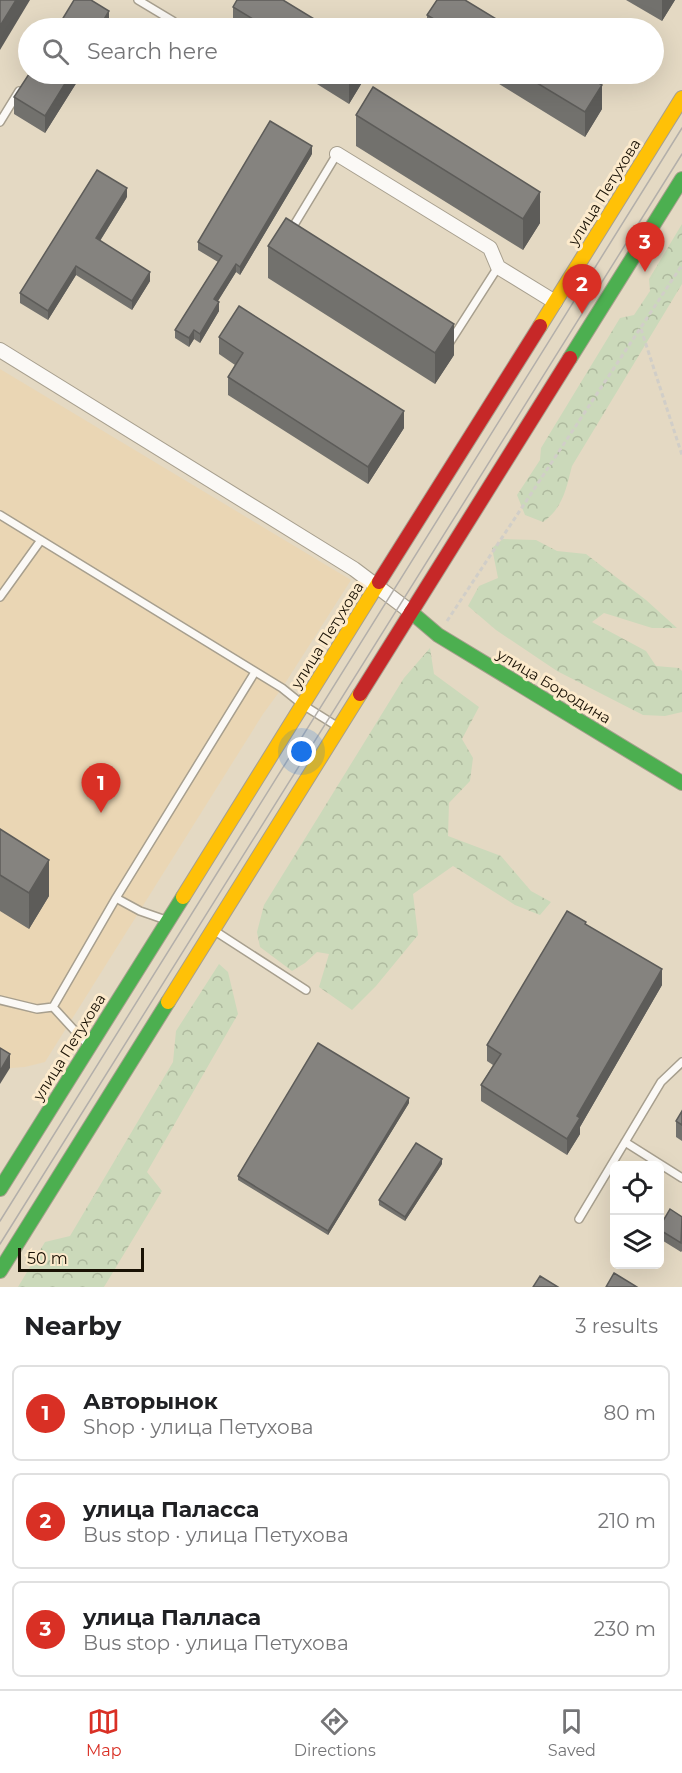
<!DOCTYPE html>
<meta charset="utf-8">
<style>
body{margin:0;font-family:Montserrat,sans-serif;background:#f2f2f2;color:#202124}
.controls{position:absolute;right:18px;bottom:18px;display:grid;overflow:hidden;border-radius:9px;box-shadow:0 6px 24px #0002}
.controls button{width:54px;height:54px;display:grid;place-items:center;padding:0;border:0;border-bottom:2px solid #e0e0e0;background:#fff;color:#202124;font:30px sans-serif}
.scale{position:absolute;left:18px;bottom:15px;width:126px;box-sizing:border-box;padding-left:6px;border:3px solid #191104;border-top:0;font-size:16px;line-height:21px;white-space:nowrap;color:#191104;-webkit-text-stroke:4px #fceacc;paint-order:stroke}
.you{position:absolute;left:302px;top:752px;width:21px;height:21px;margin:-15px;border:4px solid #fff;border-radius:50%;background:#1a73e8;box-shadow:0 0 0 9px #1a73e833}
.badge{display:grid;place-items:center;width:39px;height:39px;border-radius:50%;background:#d93025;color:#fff;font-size:20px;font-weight:700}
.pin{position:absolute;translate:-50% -50px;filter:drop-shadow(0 2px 3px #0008)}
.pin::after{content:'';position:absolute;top:32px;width:21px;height:18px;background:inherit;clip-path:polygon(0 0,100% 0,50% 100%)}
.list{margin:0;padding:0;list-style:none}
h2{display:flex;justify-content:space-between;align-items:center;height:78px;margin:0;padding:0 24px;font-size:26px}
h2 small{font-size:20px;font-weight:400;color:#757577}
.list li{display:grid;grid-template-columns:39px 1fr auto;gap:18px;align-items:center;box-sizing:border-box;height:96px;margin:0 12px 12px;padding:0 12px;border:2px solid #e0e0e0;border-radius:9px}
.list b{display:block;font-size:22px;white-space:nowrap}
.list p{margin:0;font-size:20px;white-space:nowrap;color:#757577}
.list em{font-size:20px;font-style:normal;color:#757577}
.icon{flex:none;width:33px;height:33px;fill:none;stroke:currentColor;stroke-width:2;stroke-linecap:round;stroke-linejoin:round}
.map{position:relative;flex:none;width:682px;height:1287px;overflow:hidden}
.search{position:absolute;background:#fff;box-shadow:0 6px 24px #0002;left:18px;right:18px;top:18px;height:66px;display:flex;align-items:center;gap:15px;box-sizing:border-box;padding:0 21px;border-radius:33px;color:#757577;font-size:22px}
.sheet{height:402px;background:#fff}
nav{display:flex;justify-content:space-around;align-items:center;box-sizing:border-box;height:84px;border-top:2px solid #e0e0e0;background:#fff;font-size:16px;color:#757577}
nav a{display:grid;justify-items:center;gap:3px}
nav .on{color:#d93025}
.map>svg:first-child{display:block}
.built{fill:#ead6b4}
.forest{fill:url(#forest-crowns)}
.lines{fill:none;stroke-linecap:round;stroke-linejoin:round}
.lane-casing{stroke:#a79f8e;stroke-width:10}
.street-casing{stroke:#a79f8e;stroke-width:16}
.fast-casing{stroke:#a79f8e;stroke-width:16}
.slow-casing{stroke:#a79f8e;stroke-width:16}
.jam-casing{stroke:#a79f8e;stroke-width:16}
.path{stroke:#d1cec8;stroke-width:3;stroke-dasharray:4.5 3;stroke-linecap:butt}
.lane{stroke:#fbf9f6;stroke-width:7}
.street{stroke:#fbf9f6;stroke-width:14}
.fast{stroke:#4caf50;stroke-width:14}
.slow{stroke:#ffc107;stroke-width:14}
.jam{stroke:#c62828;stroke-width:14}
.tram{stroke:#b3afaa;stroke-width:1.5}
.wall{fill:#72716d}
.shaded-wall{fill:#5d5c59}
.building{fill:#85837f;stroke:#5d5c59;stroke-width:1.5}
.labels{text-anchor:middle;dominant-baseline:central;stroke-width:6;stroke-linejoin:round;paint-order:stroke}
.street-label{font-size:15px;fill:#191104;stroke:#fceacc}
</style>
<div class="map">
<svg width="682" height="1287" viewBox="0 0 682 1287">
<defs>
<pattern id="forest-crowns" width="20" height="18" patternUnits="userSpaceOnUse" patternTransform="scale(1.5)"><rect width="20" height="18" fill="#cbd9ba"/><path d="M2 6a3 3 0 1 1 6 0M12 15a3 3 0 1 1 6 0" fill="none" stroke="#aeb99e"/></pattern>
</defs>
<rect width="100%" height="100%" fill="#e4d9c3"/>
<path class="built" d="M0,369L351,580L282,688L263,714L45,1062L25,1067L10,1068L0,1061Z"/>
<path class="forest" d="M682,224V284L572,466C566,489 563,508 543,522L525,515L517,495L540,460L541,448L620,318L634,315L650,291L649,279Z
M503,539L536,540L557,551L586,554L646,600L677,628H652L604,613L592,622L646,651L656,666L679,668L682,671V712L665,716L643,715L557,671L496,630L468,606L479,586L498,578L492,548Z
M430,648L434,674L479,707L462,739L473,758L470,781L449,803L448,836L501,856L531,891L551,902L540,915L515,905L453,866L413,894L418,935L376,986L352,1010L319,987L329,954L317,952L305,963L292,971L260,947L257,932L264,905L404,678Z
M219,964L228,972L238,1014L147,1172L162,1191L104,1287H18L45,1242L70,1236L173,1062L176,1031Z"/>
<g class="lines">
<defs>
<path id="lane" d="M138,0L173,21
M0,122L19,91
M291,230L337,154
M449,340L450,342L498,267
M0,515L282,688L303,705L335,725
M0,597L41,540
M116,898L255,672
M218,933L306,990
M0,1000L37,1009L53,1007L116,898L140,911L163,919
M53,1007L86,1043
M625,1142L682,1178
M579,1219L661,1082L682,1062"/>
<path id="street" d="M337,154L490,248L498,267L555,302
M0,350L354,569L411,612"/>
<path id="fast" d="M570,358L682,179
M411,612L438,635L682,783
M0,1189L183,897
M0,1271L168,1002"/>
<path id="slow" d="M540,326L682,98
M183,897L379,582
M168,1002L360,694"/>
<path id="jam" d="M379,582L540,326
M360,694L570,358"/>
</defs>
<use href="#lane" class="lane-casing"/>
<use href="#street" class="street-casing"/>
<use href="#fast" class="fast-casing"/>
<use href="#slow" class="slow-casing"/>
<use href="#jam" class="jam-casing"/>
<path class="path" d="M641,329L682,455
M447,621L682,265"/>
<use href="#lane" class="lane"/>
<use href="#street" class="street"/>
<use href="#fast" class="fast"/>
<use href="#slow" class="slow"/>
<use href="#jam" class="jam"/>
<path class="tram" d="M0,1221L682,128
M0,1244L682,154"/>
</g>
<path class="wall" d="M626,0H675L662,21Z
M233,7L329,28H233Z
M427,15L511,28H427Z
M82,74L45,133L14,114V97Z
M301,74H366V76L349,104Z
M483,74H584L602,109L585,137Z
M356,115L540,223L523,250L356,146Z
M312,154L240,275L236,272L218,301L219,311L200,343L194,339L189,347L175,338V330L218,262L198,250V242Z
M127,197L100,241L150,281L132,310L76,275L48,320L20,303V293Z
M268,246L454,355L435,384L268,278Z
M219,337L404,428L368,484L228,395V377L235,365L219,354Z
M0,829L49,896L29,929L0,911Z
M586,925L662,985L580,1127V1134L567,1155L481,1101V1085L493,1065L487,1061V1045Z
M409,1103L328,1235L238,1180V1176Z
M682,1111V1141L676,1137V1121Z
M442,1164L405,1221L379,1205V1200Z
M682,1217V1251L681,1252L660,1239V1226Z"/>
<path class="shaded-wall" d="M16,0H30L0,50V26Z
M662,0H675L662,21Z
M109,11V28H99Z
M71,74H82L45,133V116Z
M353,74H366V76L349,104V79Z
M602,85V109L585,137V112Z
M312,146V154L240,275V267Z
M127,188V197L96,247V238Z
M540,192V223L523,250V219Z
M236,264V272L214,307V299Z
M76,266V275L48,320V311Z
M150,272V281L132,310V301Z
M219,302V311L200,343V334Z
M454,324V355L435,384V353Z
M194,330V339L189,347V338Z
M404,411V428L368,484V467Z
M49,860V896L29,929V893Z
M662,969V985L580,1127V1134L567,1155V1139L577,1116Z
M10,1054V1068L0,1084V1071Z
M409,1098V1103L328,1235V1231Z
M442,1159V1164L405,1221V1217Z"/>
<path class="building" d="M0,0H16L0,26Z
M74,0H91L109,11L99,28H57Z
M237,0H283L329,28H268L233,7Z
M437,0H465L511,28H449L427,15Z
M29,74H71L45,116L14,97Z
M340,74H353L349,79Z
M522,74H584L602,85L585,112Z
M373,87L540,192L523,219L356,115Z
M270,121L312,146L240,267L236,264L214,299L219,302L200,334L194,330L189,338L175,330L222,256L198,242Z
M97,170L127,188L96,238L150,272L132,301L76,266L48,311L20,293Z
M286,218L454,324L435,353L268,246Z
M239,306L404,411L368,467L228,377L243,353L219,337Z
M0,829L49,860L29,893L0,875Z
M567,911L586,922L585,924L662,969L577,1116L580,1118L567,1139L481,1085L501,1054L487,1045Z
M318,1043L409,1098L328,1231L238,1176Z
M0,1048L10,1054L0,1071Z
M682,1111V1125L676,1121Z
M416,1143L442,1159L405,1217L379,1200Z
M670,1209L682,1217L681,1243L660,1230V1226Z
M614,1273L637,1287H606Z
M540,1276L558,1287H533Z"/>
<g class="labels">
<g class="street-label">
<text transform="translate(604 192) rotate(-58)">улица Петухова</text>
<text transform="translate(327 635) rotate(-58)">улица Петухова</text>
<text transform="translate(554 686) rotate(31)">улица Бородина</text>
<text transform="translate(69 1047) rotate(-58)">улица Петухова</text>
</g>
</g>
</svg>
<div class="controls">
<button><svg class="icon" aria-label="locate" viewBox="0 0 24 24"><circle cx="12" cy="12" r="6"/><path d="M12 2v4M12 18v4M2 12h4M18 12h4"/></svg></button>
<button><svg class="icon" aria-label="layers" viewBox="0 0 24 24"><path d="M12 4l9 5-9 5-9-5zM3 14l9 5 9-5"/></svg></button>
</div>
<div class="scale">50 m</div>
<div class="you"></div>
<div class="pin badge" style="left:101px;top:813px">1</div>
<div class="pin badge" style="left:582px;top:314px">2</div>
<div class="pin badge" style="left:645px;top:272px">3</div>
<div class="search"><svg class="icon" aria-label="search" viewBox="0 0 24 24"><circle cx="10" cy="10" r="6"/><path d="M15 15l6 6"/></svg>Search here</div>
</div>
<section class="sheet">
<h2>Nearby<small>3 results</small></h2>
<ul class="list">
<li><span class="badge">1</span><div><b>Авторынок</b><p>Shop · улица Петухова</p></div><em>80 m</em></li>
<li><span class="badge">2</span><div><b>улица Паласса</b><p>Bus stop · улица Петухова</p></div><em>210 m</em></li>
<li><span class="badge">3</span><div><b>улица Палласа</b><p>Bus stop · улица Петухова</p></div><em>230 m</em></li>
</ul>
</section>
<nav>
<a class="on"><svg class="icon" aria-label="map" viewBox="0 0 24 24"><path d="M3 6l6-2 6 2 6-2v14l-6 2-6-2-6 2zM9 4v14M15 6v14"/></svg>Map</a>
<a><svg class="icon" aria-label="directions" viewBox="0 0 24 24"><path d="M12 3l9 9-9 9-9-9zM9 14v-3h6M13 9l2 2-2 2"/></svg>Directions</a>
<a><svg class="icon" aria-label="saved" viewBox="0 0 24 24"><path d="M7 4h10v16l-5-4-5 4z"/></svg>Saved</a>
</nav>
